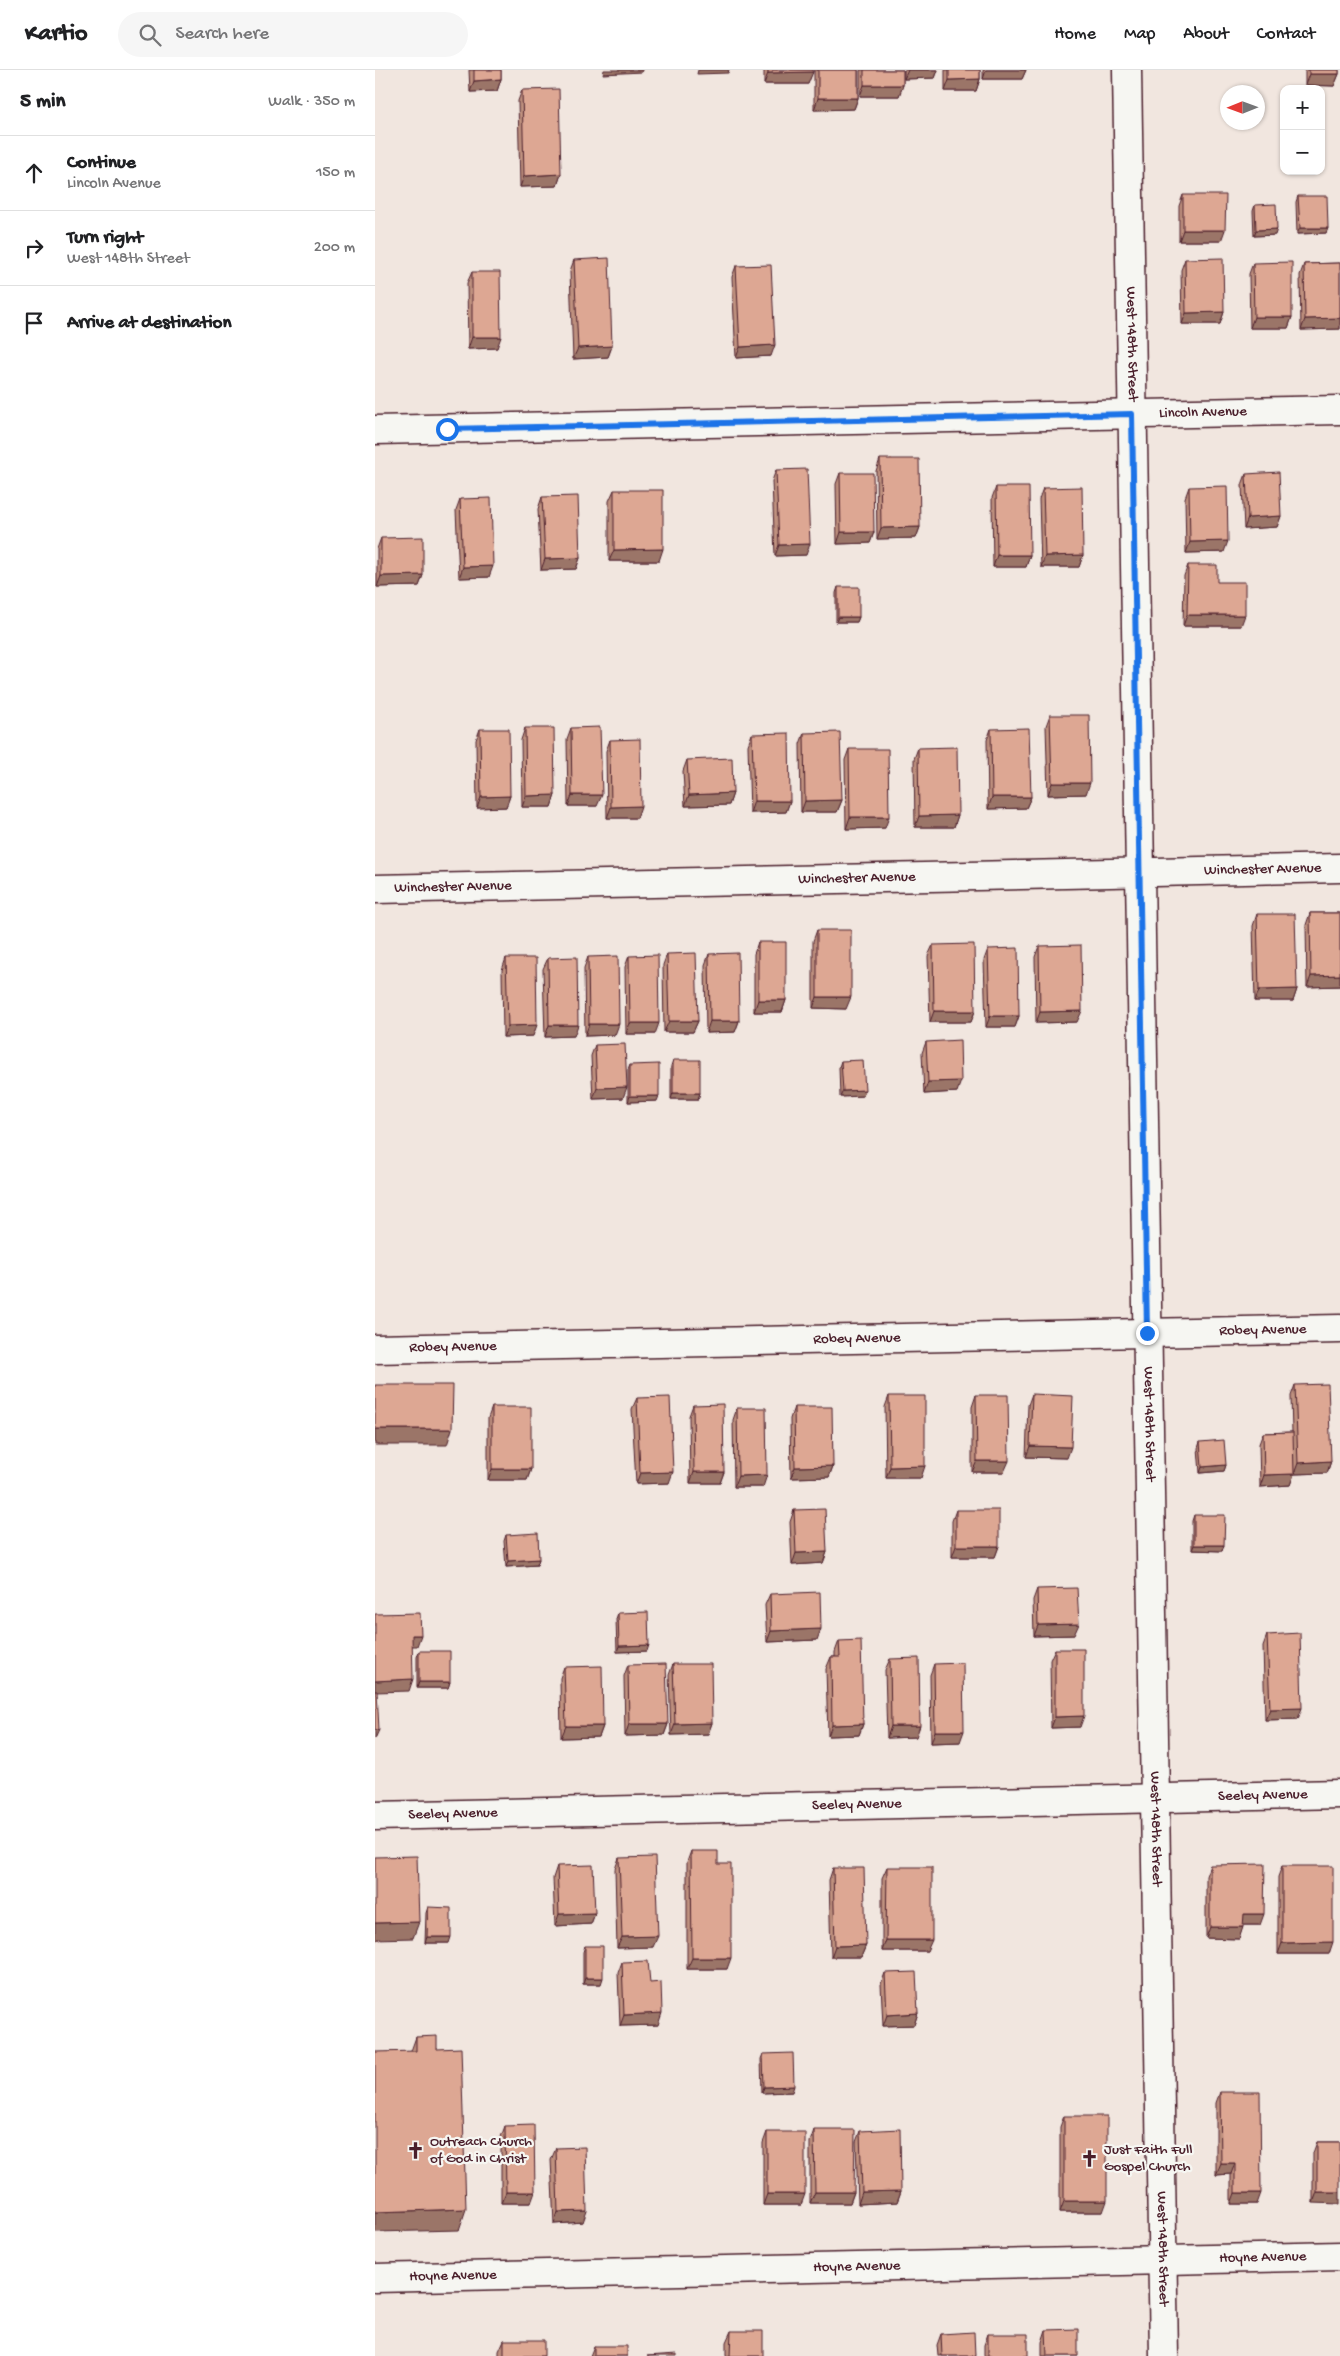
<!DOCTYPE html>
<meta charset="utf-8">
<style>
body{margin:0;font-family:"Gochi Hand",sans-serif;background:#f6f6f6;color:#202124}
.controls{position:absolute;right:15px;top:15px;display:grid;overflow:hidden;border-radius:10px;box-shadow:0 1px 4px #0004}
.controls button{width:45px;height:45px;display:grid;place-items:center;padding:0;border:0;border-bottom:1px solid #e0e0e0;background:#fff;color:#202124;font:25px sans-serif}
.compass{position:absolute;left:845px;top:15px;width:45px;height:45px;border-radius:50%;background:#fff;box-shadow:0 1px 4px #0004;rotate:269deg}
.stop{position:absolute;width:15px;height:15px;margin:-11px;border:4px solid #1a73e8;border-radius:50%;background:#fff}
.stop.end{background:#1a73e8;border-color:#fff;box-shadow:0 1px 5px #0008}
.list{margin:0;padding:0;list-style:none}
h2{display:flex;justify-content:space-between;align-items:center;height:65px;margin:0;padding:0 20px;font-size:21px}
h2 small{font-size:16px;font-weight:400;color:#757577}
.list li{display:grid;grid-template-columns:32px 1fr auto;gap:15px;align-items:center;box-sizing:border-box;height:75px;padding:0 20px;border-top:1px solid #e0e0e0}
.list b{display:block;font-size:19px;white-space:nowrap}
.list p{margin:0;font-size:16px;white-space:nowrap;color:#757577}
.list em{font-size:16px;font-style:normal;color:#757577}
.icon{flex:none;width:28px;height:28px;fill:none;stroke:currentColor;stroke-width:2;stroke-linecap:round;stroke-linejoin:round}
.map{position:relative;flex:none;width:965px;height:2286px;overflow:hidden}
header{display:flex;align-items:center;gap:30px;box-sizing:border-box;height:70px;padding:0 25px;background:#fff;border-bottom:1px solid #e0e0e0}
header strong{font-size:24px}
nav{display:flex;gap:28px;margin-inline-start:auto;font-size:18px}
.search{width:350px;height:45px;background:#f6f6f6;display:flex;align-items:center;gap:12px;box-sizing:border-box;padding:0 18px;border-radius:28px;color:#757577;font-size:19px}
main{display:flex}
aside{flex:1;background:#fff}
.map>svg:first-child{display:block}
.lines{fill:none;stroke-linecap:round;stroke-linejoin:round}
.street-casing{stroke:#4a1f2b;stroke-width:31}
.street{stroke:#f6f6f2;stroke-width:28}
.wall{fill:#be907e;stroke:#4a1f2b}
.shaded-wall{fill:#9b7567;stroke:#4a1f2b}
.building{fill:#dda793;stroke:#4a1f2b}
.route{stroke:#1a73e8;stroke-width:6}
.labels{text-anchor:middle;dominant-baseline:central;stroke-width:4.5;stroke-linejoin:round;paint-order:stroke}
.street-label{font-size:15px;fill:#4a1f2b;stroke:#f6f6f2}
.poi-label{font-size:15px;fill:#4a1f2b;stroke:#f6f6f2;text-anchor:start}
</style>
<header>
<strong>Kartio</strong>
<div class="search"><svg class="icon" aria-label="search" viewBox="0 0 24 24"><circle cx="10" cy="10" r="6"/><path d="M15 15l6 6"/></svg>Search here</div>
<nav><a>Home</a><a>Map</a><a>About</a><a>Contact</a></nav>
</header>
<main>
<aside>
<h2>5 min<small>Walk · 350 m</small></h2>
<ul class="list">
<li><svg class="icon" aria-label="ahead" viewBox="0 0 24 24"><path d="M12 20V5M6 11l6-6 6 6"/></svg><div><b>Continue</b><p>Lincoln Avenue</p></div><em>150 m</em></li>
<li><svg class="icon" aria-label="right" viewBox="0 0 24 24"><path d="M7 20v-9h11M14 6l5 5-5 5"/></svg><div><b>Turn right</b><p>West 148th Street</p></div><em>200 m</em></li>
<li><svg class="icon" aria-label="arrive" viewBox="0 0 24 24"><path d="M6 21V4h12l-3 4 3 4H6"/></svg><div><b>Arrive at destination</b></div></li>
</ul>
</aside>
<div class="map">
<svg width="965" height="2286" viewBox="0 0 965 2286">
<rect width="100%" height="100%" fill="#f1e6df"/>
<filter id="ink" filterUnits="userSpaceOnUse"><feTurbulence type="fractalNoise" baseFrequency=".02" numOctaves="2"/><feDisplacementMap in="SourceGraphic" scale="10" xChannelSelector="R" yChannelSelector="G"/><feConvolveMatrix kernelMatrix="1 2 1 2 8 2 1 2 1" color-interpolation-filters="sRGB"/></filter>
<g filter="url(#ink)">
<g class="lines">
<defs>
<g id="street">
<path id="s1" d="M752,0L789,2286"/>
<path id="s2" d="M0,360L965,340"/>
<path id="s3" d="M0,819L965,798"/>
<path id="s4" d="M0,1279L965,1259"/>
<path id="s5" d="M0,1746L965,1724"/>
<path id="s6" d="M0,2208L965,2186"/>
</g>
</defs>
<use href="#street" class="street-casing"/>
<use href="#street" class="street"/>
</g>
<path class="wall" d="M94,0H126V9L122,21L95,22Z
M389,0H438L433,14H389Z
M439,0H483V28L479,39L439,40Z
M485,0H528V15L524,26H485Z
M529,0H563L560,8L529,9Z
M570,0H605V9L601,21H570Z
M608,0H651L647,9H608Z
M930,0H964V4L959,16L930,15Z
M147,20L186,104L182,116L145,117L143,31Z
M808,125L846,171H804V136Z
M923,126L953,158L951,163L922,164L921,132Z
M880,135L900,165L879,166L878,141Z
M810,189L849,242L845,254H807L806,200Z
M199,190L237,276L233,287L198,289L195,201Z
M878,193L917,247L913,258H875L874,204Z
M965,193V259L926,260L925,205L929,194Z
M361,196L396,286L361,288L357,207Z
M97,202L122,278L93,279L92,213Z
M505,389L545,457L541,468L502,469L501,401Z
M401,400L431,485L400,486L397,411Z
M465,403L499,462L495,473L462,474L461,414Z
M871,404L906,446L902,457L869,459L867,415Z
M621,417L655,485L651,497H618L617,428Z
M814,417L849,482L811,483L810,428Z
M668,418L708,485L704,497H666L664,429Z
M239,420L284,491H234V431Z
M167,427L205,488L201,499L166,500L163,439Z
M85,429L114,507L84,508L81,440Z
M6,468L48,505L44,516L2,517V479Z
M813,495L842,512L866,556H808L809,506Z
M463,517L484,547L482,552H461V523Z
M675,645L711,724L673,725L671,656Z
M150,658L180,725L176,737H147L146,670Z
M196,658L222,736H193L192,669Z
M105,659L135,726L131,737L102,738L101,670Z
M616,659L656,727L651,738L613,739L612,670Z
M429,663L467,730L462,742H426L425,674Z
M377,664L415,731L411,742L375,743L373,675Z
M235,670L262,748H232L231,681Z
M543,678L583,745L579,757H540L539,689Z
M474,679L510,758L471,759L470,690Z
M312,690L358,723L354,735L310,736L308,701Z
M935,843H965V916L932,917L931,855Z
M882,844L922,919L918,931H880L878,856Z
M442,860L471,939L438,938V871Z
M383,872L411,930L407,942H379V884Z
M558,875L600,941L596,952H555L553,886Z
M664,876L702,952L661,953L660,887Z
M613,879L644,946L640,957H611L609,890Z
M292,884L323,951L318,962H289L288,895Z
M334,884L364,951L360,962L331,963L330,895Z
M254,886L280,964H251L250,897Z
M213,887L240,965L210,966L209,898Z
M131,888L158,966L128,967L127,900Z
M173,888L199,966L170,967L168,899Z
M551,972L582,1022L549,1024L547,983Z
M220,975L248,1028L218,1029L216,986Z
M298,990L325,1023L323,1029H296V996Z
M466,991L488,1026L465,1027L464,997Z
M255,995L282,1031L253,1032V1000Z
M920,1315L956,1391L952,1403L919,1404L915,1415L885,1417L884,1374L888,1363L917,1362L916,1326Z
M657,1324L692,1388L651,1387L653,1335Z
M601,1325L629,1402H597V1337Z
M514,1326L546,1408H511L510,1337Z
M262,1328L294,1413L261,1414L257,1339Z
M318,1335L349,1402L345,1413H315L314,1346Z
M117,1337L156,1399L152,1410H113V1348Z
M419,1337L458,1396L454,1407L416,1408L415,1349Z
M362,1338L388,1417H359L358,1350Z
M825,1372L851,1395L849,1401L825,1403L823,1378Z
M419,1440L452,1482L448,1493L417,1495L415,1452Z
M581,1440L624,1476L620,1487H577V1451Z
M819,1445L849,1475L847,1481L817,1480V1451Z
M131,1465L164,1489L162,1495L131,1497L129,1471Z
M662,1519L699,1565L659,1566L658,1530Z
M395,1524L442,1570L392,1572L390,1535Z
M243,1543L272,1581L242,1582L241,1549Z
M892,1565L923,1649L890,1650L888,1576Z
M464,1571L488,1654L484,1665L453,1666L451,1599L456,1587H460V1582Z
M680,1579L705,1657L676,1658L675,1590Z
M44,1581L75,1612L73,1618H42V1587Z
M515,1589L541,1667L512,1668L510,1600Z
M298,1594L337,1653L333,1664L296,1665L294,1605Z
M559,1594L585,1672L556,1673L555,1605Z
M253,1595L293,1654L289,1665L250,1666L249,1606Z
M189,1597L228,1656L224,1667L186,1668L185,1608Z
M316,1781L343,1794L352,1899H312V1792Z
M244,1788L278,1877L242,1878L240,1799Z
M835,1795L885,1855H868L864,1869L831,1868V1806Z
M182,1796L220,1843L216,1854L180,1856L178,1808Z
M907,1796L954,1884H903V1807Z
M512,1797L552,1881H507V1808Z
M458,1798L491,1875L486,1887H456L454,1810Z
M53,1837L74,1873H50L51,1843Z
M210,1876L226,1914H208V1882Z
M247,1892L283,1955L245,1956L243,1903Z
M510,1903L543,1943L539,1955L508,1956L506,1914Z
M41,1967L62,1979L84,2160L36,1981Z
M388,1984L417,2022L387,2023L386,1989Z
M845,2022L882,2134H856V2104L841,2105V2033Z
M689,2046L728,2142H685V2057Z
M130,2056L156,2133H126V2067Z
M439,2060L479,2122L475,2133H435V2072Z
M485,2061L526,2121L522,2132L483,2134L481,2072Z
M392,2062L426,2135H388V2073Z
M942,2072H965L938,2133V2083Z
M181,2078L208,2152L179,2154L176,2090Z
M671,2260L703,2286H667V2272Z
M356,2261L388,2286H351V2272Z
M566,2264L600,2286H563L562,2275Z
M613,2264L653,2286H609V2275Z
M129,2270L169,2286H124V2281Z
M219,2276L252,2286H215Z"/>
<path class="shaded-wall" d="M229,0H267V2L228,4Z
M323,0H354L353,3L322,4Z
M533,0H563L560,8L529,9Z
M611,0H651L647,9H608Z
M438,2L433,14H389L393,3Z
M934,4H964L959,16L930,15Z
M126,9L122,21L95,22L99,11Z
M605,9L601,21H570L574,10Z
M489,15H528L524,26H485Z
M443,28H483L479,39L439,40Z
M186,104L182,116L145,117L149,106Z
M925,158H953L951,163L922,164Z
M902,159L900,165L879,166L881,160Z
M808,160H850L846,171H804Z
M849,242L845,254H807L811,243Z
M879,247H917L913,258H875Z
M965,248V259L926,260L930,249Z
M97,267H126L122,278L93,279Z
M400,275L396,286L361,288L365,277Z
M237,276L233,287L198,289L203,278Z
M906,446L902,457L869,459L873,448Z
M545,457L541,468L502,469L506,458Z
M466,462H499L495,473L462,474Z
M853,471L849,482L811,483L815,472Z
M435,474L431,485L400,486L404,475Z
M288,479L284,491H234L239,480Z
M622,485H655L651,497H618Z
M708,485L704,497H666L670,486Z
M205,488L201,499L166,500L170,489Z
M118,496L114,507L84,508L88,497Z
M48,505L44,516L2,517L6,506Z
M812,545H870L866,556H808Z
M463,547H484L482,552H461Z
M677,713H715L711,724L673,725Z
M358,723L354,735L310,736L314,725Z
M180,725L176,737H147L151,726Z
M197,725H227L222,736H193Z
M135,726L131,737L102,738L106,727Z
M617,727H656L651,738L613,739Z
M467,730L462,742H426L430,731Z
M379,731H415L411,742L375,743Z
M266,736L262,748H232L236,737Z
M583,745L579,757H540L544,746Z
M475,747H514L510,758L471,759Z
M965,905V916L932,917L936,906Z
M922,919L918,931H880L884,920Z
M442,927H476L471,939L438,938Z
M383,930H411L407,942H379Z
M559,941H600L596,952H555Z
M707,941L702,952L661,953L665,942Z
M615,946H644L640,957H611Z
M294,951H323L318,962H289Z
M335,951H364L360,962L331,963Z
M255,953H284L280,964H251Z
M214,954H244L240,965L210,966Z
M162,955L158,966L128,967L133,956Z
M174,955H203L199,966L170,967Z
M586,1011L582,1022L549,1024L553,1012Z
M252,1017L248,1028L218,1029L222,1018Z
M490,1020L488,1026L465,1027L468,1021Z
M298,1023H325L323,1029H296Z
M255,1026H284L282,1031L253,1032Z
M0,1359H77L72,1375H0Z
M655,1376L696,1377L692,1388L651,1387Z
M602,1391H634L629,1402H597Z
M956,1391L952,1403L919,1404L923,1393Z
M851,1395L849,1401L825,1403L827,1397Z
M458,1396L454,1407L416,1408L420,1397Z
M550,1396L546,1408H511L515,1397Z
M117,1399H156L152,1410H113Z
M298,1402L294,1413L261,1414L265,1403Z
M319,1402H349L345,1413H315Z
M919,1404L915,1415L885,1417L889,1405Z
M392,1405L388,1417H359L363,1406Z
M819,1475H849L847,1481L817,1480Z
M581,1476H624L620,1487H577Z
M452,1482L448,1493L417,1495L421,1483Z
M164,1489L162,1495L131,1497L133,1491Z
M704,1554L699,1565L659,1566L663,1555Z
M446,1559L442,1570L392,1572L396,1561Z
M37,1565H46L42,1576H33Z
M274,1575L272,1581L242,1582L244,1576Z
M38,1609L34,1621L0,1622V1611Z
M44,1612H75L73,1618H42Z
M927,1638L923,1649L890,1650L895,1639Z
M709,1646L705,1657L676,1658L680,1647Z
M337,1653L333,1664L296,1665L300,1654Z
M254,1654H293L289,1665L250,1666Z
M488,1654L484,1665L453,1666L457,1655Z
M191,1656H228L224,1667L186,1668Z
M516,1656H545L541,1667L512,1668Z
M0,1660H4L0,1669Z
M560,1661H589L585,1672L556,1673Z
M220,1843L216,1854L180,1856L184,1844Z
M869,1844H889L885,1855H865Z
M44,1852L38,1868L0,1869V1853Z
M835,1857H868L864,1869L831,1868Z
M283,1866L278,1877L242,1878L247,1867Z
M52,1867H76L74,1873H50Z
M511,1870H557L552,1881H507Z
M958,1872L954,1884H903L907,1873Z
M491,1875L486,1887H456L460,1876Z
M317,1888H356L352,1899H312Z
M210,1908H228L226,1914H208Z
M287,1943L283,1955L245,1956L249,1945Z
M543,1943L539,1955L508,1956L512,1945Z
M419,2016L417,2022L387,2023L389,2017Z
M846,2093H860L856,2104L841,2105Z
M526,2121L522,2132L483,2134L487,2122Z
M131,2122H160L156,2133H126Z
M440,2122H479L475,2133H435Z
M942,2122H965V2134L938,2133Z
M860,2123H886L882,2134H856Z
M392,2124H430L426,2135H388Z
M689,2131H732L728,2142H685Z
M91,2139L84,2160L0,2162V2142Z
M212,2141L208,2152L179,2154L183,2142Z"/>
<path class="building" d="M99,0H126V9L99,11Z
M393,0H438V2L393,3Z
M443,0H483V28H443Z
M489,0H528V15H489Z
M574,0H605V9L574,10Z
M934,0H964V4H934Z
M184,19L186,104L149,106L147,20Z
M808,125H851L850,160H808Z
M923,126H952L953,158H925Z
M901,134L902,159L881,160L880,135Z
M234,188L237,276L203,278L199,190Z
M848,188L849,242L811,243L810,189Z
M917,192V247H879L878,193Z
M965,193V248L930,249L929,194Z
M396,195L400,275L365,277L361,196Z
M97,202H125L126,267H97Z
M505,389H544L545,457L506,458Z
M432,399L435,474L404,475L401,400Z
M904,402L906,446L873,448L871,404Z
M465,403H498L499,462H466Z
M852,416L853,471L815,472L814,417Z
M621,417H654L655,485H622Z
M707,417L708,485L670,486L668,418Z
M239,420H288V479L239,480Z
M203,426L205,488L170,489L167,427Z
M116,428L118,496L88,497L85,429Z
M48,467V505L6,506V468Z
M813,495H842V512H870V545H812Z
M463,517H484V547H463Z
M675,645H714L715,713H677Z
M225,657L227,725H197L196,658Z
M150,658H179L180,725L151,726Z
M654,658L656,727H617L616,659Z
M105,659H134L135,726L106,727Z
M465,662L467,730L430,731L429,663Z
M414,663L415,731H379L377,664Z
M265,669L266,736L236,737L235,670Z
M582,677L583,745L544,746L543,678Z
M474,679H513L514,747H475Z
M357,688L358,723L314,725L312,690Z
M935,843H965V905L936,906Z
M882,844H920L922,919L884,920Z
M442,860H476V927H442Z
M383,872H411V930H383Z
M599,874L600,941H559L558,875Z
M706,875L707,941L665,942L664,876Z
M643,878L644,946H615L613,879Z
M321,883L323,951H294L292,884Z
M363,883L364,951H335L334,884Z
M283,885L284,953H255L254,886Z
M243,886L244,954H214L213,887Z
M202,887L203,955H174L173,888Z
M131,888H161L162,955L133,956Z
M585,970L586,1011L553,1012L551,972Z
M250,974L252,1017L222,1018L220,975Z
M298,990H325V1023H298Z
M488,990L490,1020L468,1021L466,991Z
M284,994V1026H255V995Z
M953,1314L956,1391L923,1393L920,1315Z
M0,1315H78L77,1359H0Z
M657,1324L698,1326L696,1377L655,1376Z
M601,1325H633L634,1391H602Z
M514,1326H550V1396L515,1397Z
M295,1327L298,1402L265,1403L262,1328Z
M348,1334L349,1402H319L318,1335Z
M117,1337H156V1399H117Z
M419,1337H457L458,1396L420,1397Z
M362,1338H391L392,1405L363,1406Z
M918,1362L919,1404L889,1405L888,1363Z
M849,1370L851,1395L827,1397L825,1372Z
M450,1439L452,1482L421,1483L419,1440Z
M581,1440H624V1476H581Z
M819,1445H850L849,1475H819Z
M163,1463L164,1489L133,1491L131,1465Z
M702,1518L704,1554L663,1555L662,1519Z
M445,1522L446,1559L396,1561L395,1524Z
M273,1542L274,1575L244,1576L243,1543Z
M45,1543L46,1565H37L38,1609L0,1611V1544Z
M925,1563L927,1638L895,1639L892,1565Z
M486,1570L488,1654L457,1655L456,1587H465L464,1571Z
M680,1579H709V1646L680,1647Z
M44,1581H75V1612H44Z
M544,1588L545,1656H516L515,1589Z
M588,1593L589,1661H560L559,1594Z
M291,1594L293,1654H254L253,1595Z
M298,1594H336L337,1653L300,1654Z
M227,1596L228,1656H191L189,1597Z
M0,1621H2L4,1660H0Z
M316,1781H343V1794H356V1888H317Z
M42,1786L44,1852L0,1853V1787Z
M280,1787L283,1866L247,1867L244,1788Z
M890,1794L889,1844H869L868,1857H835V1795Z
M218,1795L220,1843L184,1844L182,1796Z
M907,1796H958V1872L907,1873Z
M512,1797H557V1870H511Z
M458,1798H489L491,1875L460,1876Z
M53,1837L76,1838V1867H52Z
M210,1876H228V1908H210Z
M273,1891L275,1913L286,1912L287,1943L249,1945L247,1892Z
M541,1902L543,1943L512,1945L510,1903Z
M62,1966V1979L86,1978L91,2139L0,2142V1982L41,1981V1967Z
M418,1983L419,2016L389,2017L388,1984Z
M845,2022H885L886,2123H860V2093H846Z
M689,2046H732V2131H689Z
M159,2055L160,2122H131L130,2056Z
M525,2059L526,2121L487,2122L485,2061Z
M439,2060H480L479,2122H440Z
M392,2062H430V2124H392Z
M942,2072H965V2122H942Z
M210,2077L212,2141L183,2142L181,2078Z
M703,2259V2286H672L671,2260Z
M356,2261H388V2286H355Z
M599,2262L600,2286H567L566,2264Z
M613,2264H653V2286H613Z
M129,2270H169V2286H129Z
M219,2276H252V2286H219Z
M302,2284V2286H272Z"/>
</g>
<g class="lines" filter="url(#ink)">
<path class="route" d="M72,359L757,344L772,1263"/>
</g>
<defs>
<symbol id="church-bare" viewBox="-9 -9 18 18"><path d="M-1.2-6h2.4v3.5h3.3v2.4h-3.3V6h-2.4V-.1h-3.3v-2.4h3.3Z" fill="#4a1f2b" stroke="#f6f6f2" stroke-width="2.5" paint-order="stroke"/></symbol>
</defs>
<g fill-rule="evenodd">
<use href="#church-bare" x="28" y="2068" width="25" height="25"/>
<use href="#church-bare" x="702" y="2076" width="25" height="25"/>
</g>
<g class="labels">
<g class="street-label">
<text stroke="none"><textPath href="#s1" startOffset="274">West 148th Street</textPath></text>
<text stroke="none"><textPath href="#s2" startOffset="828">Lincoln Avenue</textPath></text>
<text stroke="none"><textPath href="#s3" startOffset="888">Winchester Avenue</textPath></text>
<text stroke="none"><textPath href="#s3" startOffset="482">Winchester Avenue</textPath></text>
<text stroke="none"><textPath href="#s3" startOffset="78">Winchester Avenue</textPath></text>
<text stroke="none"><textPath href="#s4" startOffset="888">Robey Avenue</textPath></text>
<text stroke="none"><textPath href="#s4" startOffset="482">Robey Avenue</textPath></text>
<text stroke="none"><textPath href="#s4" startOffset="78">Robey Avenue</textPath></text>
<text stroke="none"><textPath href="#s1" startOffset="1354">West 148th Street</textPath></text>
<text stroke="none"><textPath href="#s5" startOffset="888">Seeley Avenue</textPath></text>
<text stroke="none"><textPath href="#s5" startOffset="482">Seeley Avenue</textPath></text>
<text stroke="none"><textPath href="#s5" startOffset="78">Seeley Avenue</textPath></text>
<text stroke="none"><textPath href="#s1" startOffset="1759">West 148th Street</textPath></text>
<text stroke="none"><textPath href="#s1" startOffset="2179">West 148th Street</textPath></text>
<text stroke="none"><textPath href="#s6" startOffset="888">Hoyne Avenue</textPath></text>
<text stroke="none"><textPath href="#s6" startOffset="482">Hoyne Avenue</textPath></text>
<text stroke="none"><textPath href="#s6" startOffset="78">Hoyne Avenue</textPath></text>
</g>
<g class="poi-label">
<text x="55" y="2072">Outreach Church<tspan x="55" dy="17">of God in Christ</tspan></text>
<text x="729" y="2080">Just Faith Full<tspan x="729" dy="17">Gospel Church</tspan></text>
</g>
</g>
</svg>
<div class="controls">
<button>+</button>
<button>−</button>
</div>
<svg class="compass" viewBox="-18 -18 36 36"><path d="M0-13l5 13h-10z" fill="#e53935"/><path d="M0 13l5-13h-10z" fill="#757577"/></svg>
<div class="stop" style="left:72px;top:359px"></div>
<div class="stop end" style="left:772px;top:1263px"></div>
</div>
</main>
